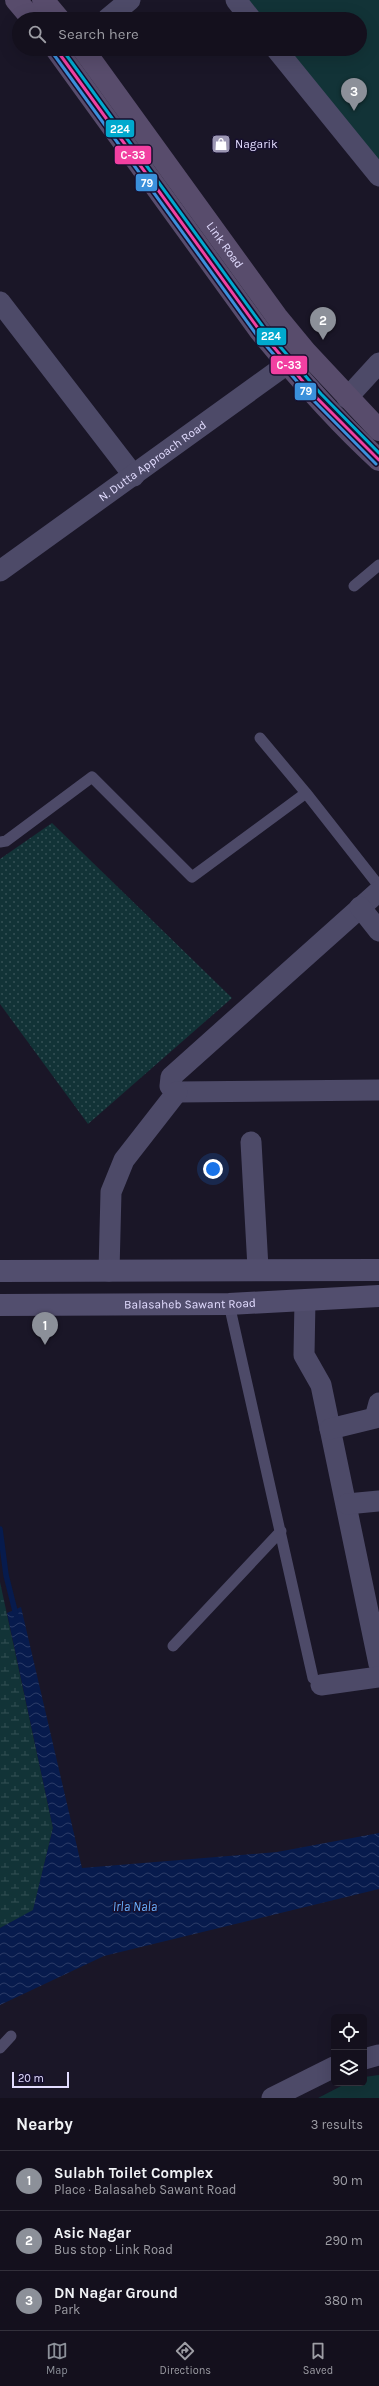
<!DOCTYPE html>
<meta charset="utf-8">
<style>
body{margin:0;font-family:Karla,sans-serif;background:#1d1926;color:#f1f3f6}
.controls{position:absolute;right:12px;bottom:12px;display:grid;overflow:hidden;border-radius:6px;box-shadow:0 4px 16px #0002}
.controls button{width:36px;height:36px;display:grid;place-items:center;padding:0;border:0;border-bottom:1px solid #33303b;background:#14101d;color:#f1f3f6;font:20px sans-serif}
.scale{position:absolute;left:12px;bottom:10px;width:57px;box-sizing:border-box;padding-left:4px;border:2px solid #e2dcff;border-top:0;font-size:11px;line-height:14px;white-space:nowrap;color:#e2dcff;-webkit-text-stroke:3px #160f2e;paint-order:stroke}
.you{position:absolute;left:213px;top:1169px;width:14px;height:14px;margin:-10px;border:3px solid #fff;border-radius:50%;background:#1a73e8;box-shadow:0 0 0 6px #1a73e833}
.badge{display:grid;place-items:center;width:26px;height:26px;border-radius:50%;background:#8c9099;color:#fff;font-size:13px;font-weight:700}
.pin{position:absolute;translate:-50% -33px;filter:drop-shadow(0 1px 2px #0008)}
.pin::after{content:'';position:absolute;top:21px;width:14px;height:12px;background:inherit;clip-path:polygon(0 0,100% 0,50% 100%)}
.list{margin:0;padding:0;list-style:none}
h2{display:flex;justify-content:space-between;align-items:center;height:52px;margin:0;padding:0 16px;font-size:17px}
h2 small{font-size:13px;font-weight:400;color:#9d9da4}
.list li{display:grid;grid-template-columns:26px 1fr auto;gap:12px;align-items:center;box-sizing:border-box;height:60px;padding:0 16px;border-top:1px solid #33303b}
.list b{display:block;font-size:15px;white-space:nowrap}
.list p{margin:0;font-size:13px;white-space:nowrap;color:#9d9da4}
.list em{font-size:13px;font-style:normal;color:#9d9da4}
.icon{flex:none;width:22px;height:22px;fill:none;stroke:currentColor;stroke-width:2;stroke-linecap:round;stroke-linejoin:round}
.map{position:relative;flex:none;width:379px;height:2098px;overflow:hidden}
.search{position:absolute;background:#14101d;box-shadow:0 4px 16px #0002;left:12px;right:12px;top:12px;height:44px;display:flex;align-items:center;gap:10px;box-sizing:border-box;padding:0 14px;border-radius:22px;color:#9d9da4;font-size:15px}
.sheet{height:232px;background:#14101d}
nav{display:flex;justify-content:space-around;align-items:center;box-sizing:border-box;height:56px;border-top:1px solid #33303b;background:#14101d;font-size:11px;color:#9d9da4}
nav a{display:grid;justify-items:center;gap:2px}
nav .on{color:#8c9099}
.map>svg:first-child{display:block}
.grass{fill:url(#grass-dots)}
.wetland{fill:url(#wetland-marsh)}
.park{fill:#123337}
.water{fill:url(#water-waves)}
.lines{fill:none;stroke-linecap:round;stroke-linejoin:round}
.stream{stroke:#071b4d;stroke-width:5.5}
.lane{stroke:#4d4a68;stroke-width:11}
.street{stroke:#4d4a68;stroke-width:21}
.secondary{stroke:#524e6e;stroke-width:22}
.primary{stroke:#584c6c;stroke-width:22}
.bus-1-casing{stroke:#160f2e;stroke-width:6}
.bus-2-casing{stroke:#160f2e;stroke-width:6}
.bus-3-casing{stroke:#160f2e;stroke-width:6}
.bus-1{stroke:#f240a1;stroke-width:3}
.bus-2{stroke:#3a90db;stroke-width:3}
.bus-3{stroke:#00a9ce;stroke-width:3}
.labels{text-anchor:middle;dominant-baseline:central;stroke-width:3;stroke-linejoin:round;paint-order:stroke}
.poi-label{font-size:12px;fill:#e2dcff;stroke:#160f2e;text-anchor:start}
.street-label{font-size:12px;fill:#e2dcff;stroke:#160f2e}
.water-label{font-size:13px;font-style:italic;fill:#6ab1ff;stroke:#160f2e}
.line-badge{stroke:#160f2e;stroke-width:1.5}
.badge-label{font-size:11px;text-anchor:middle;font-weight:bold;fill:#fff}
</style>
<div class="map">
<svg width="379" height="2098" viewBox="0 0 379 2098">
<defs>
<pattern id="grass-dots" width="8" height="8" patternUnits="userSpaceOnUse"><rect width="8" height="8" fill="#123337"/><path d="M2 2h.1M6 6h.1" fill="none" stroke="#345055" stroke-width="1.8" stroke-linecap="round"/></pattern>
<pattern id="wetland-marsh" width="20" height="14" patternUnits="userSpaceOnUse"><rect width="20" height="14" fill="#123337"/><path d="M1 5h8M5 5V1M11 12h8M15 12V8" fill="none" stroke="#345055"/></pattern>
<pattern id="water-waves" width="16" height="10" patternUnits="userSpaceOnUse"><rect width="16" height="10" fill="#071b4d"/><path d="M0 5q4-4 8 0t8 0" fill="none" stroke="#2b3c68"/></pattern>
</defs>
<rect width="100%" height="100%" fill="#1a1627"/>
<path class="grass" d="M52,823L232,998L88,1124L0,1004V859Z"/>
<path class="wetland" d="M0,1582L53,1828L33,1911L0,1928Z"/>
<path class="park" d="M242,0H379V173L280,49H360V19H257Z
M379,2075V2098H318L347,2083H364V2077Z"/>
<path class="water" d="M21,1607L82,1868L277,1852L379,1833V1889L104,1956L0,2005V1928L33,1910L53,1828L7,1613Z"/>
<g class="lines">
<path class="stream" d="M0,1529L6,1575L16,1615"/>
<path class="lane" d="M354,586L379,565
M260,738L306,793
M0,842L6,841L92,777L192,877L306,793L379,886
M229,1304L313,1678
M173,1646L281,1531
M0,2048L11,2036"/>
<g class="street">
<path d="M236,0L251,19"/>
<path d="M107,19L130,0"/>
<path d="M276,49L379,176"/>
<path d="M0,302L134,476"/>
<path d="M347,398L379,363"/>
<path id="s1" d="M0,571L301,354"/>
<path d="M379,891L171,1077L170,1086L177,1092L379,1090"/>
<path d="M360,907L379,931"/>
<path d="M251,1142L258,1268"/>
<path d="M109,1271L111,1192L124,1160L177,1092"/>
<path d="M305,1300L304,1355L321,1385L379,1664"/>
<path d="M330,1429L375,1418L379,1403"/>
<path d="M347,1504L379,1501"/>
<path d="M321,1685L379,1677"/>
<path d="M364,2059L379,2055"/>
<path d="M272,2098L334,2067"/>
</g>
<g class="secondary">
<path d="M0,1271L379,1270"/>
<path id="s2" d="M0,1305L229,1304L379,1296"/>
</g>
<g class="primary">
<path d="M16,0L32,19"/>
<path d="M43,0L59,19"/>
<path d="M56,49L260,331C297,376 336,421 379,460"/>
<path id="s3" d="M83,49L277,317L305,351L379,430"/>
</g>
<defs>
<path id="bus-1" d="M56,49L260,331L317,398L379,460"/>
<path id="bus-2" d="M52,52L256,334L314,401L376,464"/>
<path id="bus-3" d="M62,49L264,328L321,394L379,453"/>
</defs>
<use href="#bus-1" class="bus-1-casing"/>
<use href="#bus-2" class="bus-2-casing"/>
<use href="#bus-3" class="bus-3-casing"/>
<use href="#bus-1" class="bus-1"/>
<use href="#bus-2" class="bus-2"/>
<use href="#bus-3" class="bus-3"/>
</g>
<defs>
<symbol id="shop-square" viewBox="-11 -11 22 22"><rect x="-9" y="-9" width="18" height="18" rx="4" fill="#9c97b3" stroke="#160f2e"/><path d="M-5-2.5h2.3a2.7 3.5 0 0 1 5.4 0H5L5.5 6h-11ZM-1.5-2.5h3a1.5 2.3 0 0 0-3 0Z" fill="#fff"/></symbol>
</defs>
<g fill-rule="evenodd">
<use href="#shop-square" x="210" y="133" width="22" height="22"/>
</g>
<g class="labels">
<g class="poi-label">
<text x="235" y="144">Nagarik</text>
</g>
<g class="street-label">
<text stroke="none"><textPath href="#s3" startOffset="242">Link Road</textPath></text>
<text stroke="none"><textPath href="#s1" startOffset="188">N. Dutta Approach Road</textPath></text>
<text stroke="none"><textPath href="#s2" startOffset="190">Balasaheb Sawant Road</textPath></text>
</g>
<g class="water-label">
<text x="135" y="1906">Irla Nala</text>
</g>
</g>
<g class="line-badge">
<rect x="105" y="119" width="30" height="19" rx="4" fill="#00a9ce"/>
<rect x="114" y="145" width="38" height="20" rx="4" fill="#f240a1"/>
<rect x="135" y="173" width="23" height="19" rx="4" fill="#3a90db"/>
<rect x="256" y="327" width="31" height="19" rx="4" fill="#00a9ce"/>
<rect x="270" y="355" width="38" height="20" rx="4" fill="#f240a1"/>
<rect x="294" y="382" width="23" height="19" rx="4" fill="#3a90db"/>
</g>
<g class="badge-label">
<text x="120" y="133">224</text>
<text x="133" y="159">C-33</text>
<text x="147" y="187">79</text>
<text x="271" y="340">224</text>
<text x="289" y="369">C-33</text>
<text x="306" y="395">79</text>
</g>
</svg>
<div class="controls">
<button><svg class="icon" aria-label="locate" viewBox="0 0 24 24"><circle cx="12" cy="12" r="6"/><path d="M12 2v4M12 18v4M2 12h4M18 12h4"/></svg></button>
<button><svg class="icon" aria-label="layers" viewBox="0 0 24 24"><path d="M12 4l9 5-9 5-9-5zM3 14l9 5 9-5"/></svg></button>
</div>
<div class="scale">20 m</div>
<div class="you"></div>
<div class="pin badge" style="left:45px;top:1345px">1</div>
<div class="pin badge" style="left:323px;top:340px">2</div>
<div class="pin badge" style="left:354px;top:111px">3</div>
<div class="search"><svg class="icon" aria-label="search" viewBox="0 0 24 24"><circle cx="10" cy="10" r="6"/><path d="M15 15l6 6"/></svg>Search here</div>
</div>
<section class="sheet">
<h2>Nearby<small>3 results</small></h2>
<ul class="list">
<li><span class="badge">1</span><div><b>Sulabh Toilet Complex</b><p>Place · Balasaheb Sawant Road</p></div><em>90 m</em></li>
<li><span class="badge">2</span><div><b>Asic Nagar</b><p>Bus stop · Link Road</p></div><em>290 m</em></li>
<li><span class="badge">3</span><div><b>DN Nagar Ground</b><p>Park</p></div><em>380 m</em></li>
</ul>
</section>
<nav>
<a class="on"><svg class="icon" aria-label="map" viewBox="0 0 24 24"><path d="M3 6l6-2 6 2 6-2v14l-6 2-6-2-6 2zM9 4v14M15 6v14"/></svg>Map</a>
<a><svg class="icon" aria-label="directions" viewBox="0 0 24 24"><path d="M12 3l9 9-9 9-9-9zM9 14v-3h6M13 9l2 2-2 2"/></svg>Directions</a>
<a><svg class="icon" aria-label="saved" viewBox="0 0 24 24"><path d="M7 4h10v16l-5-4-5 4z"/></svg>Saved</a>
</nav>
